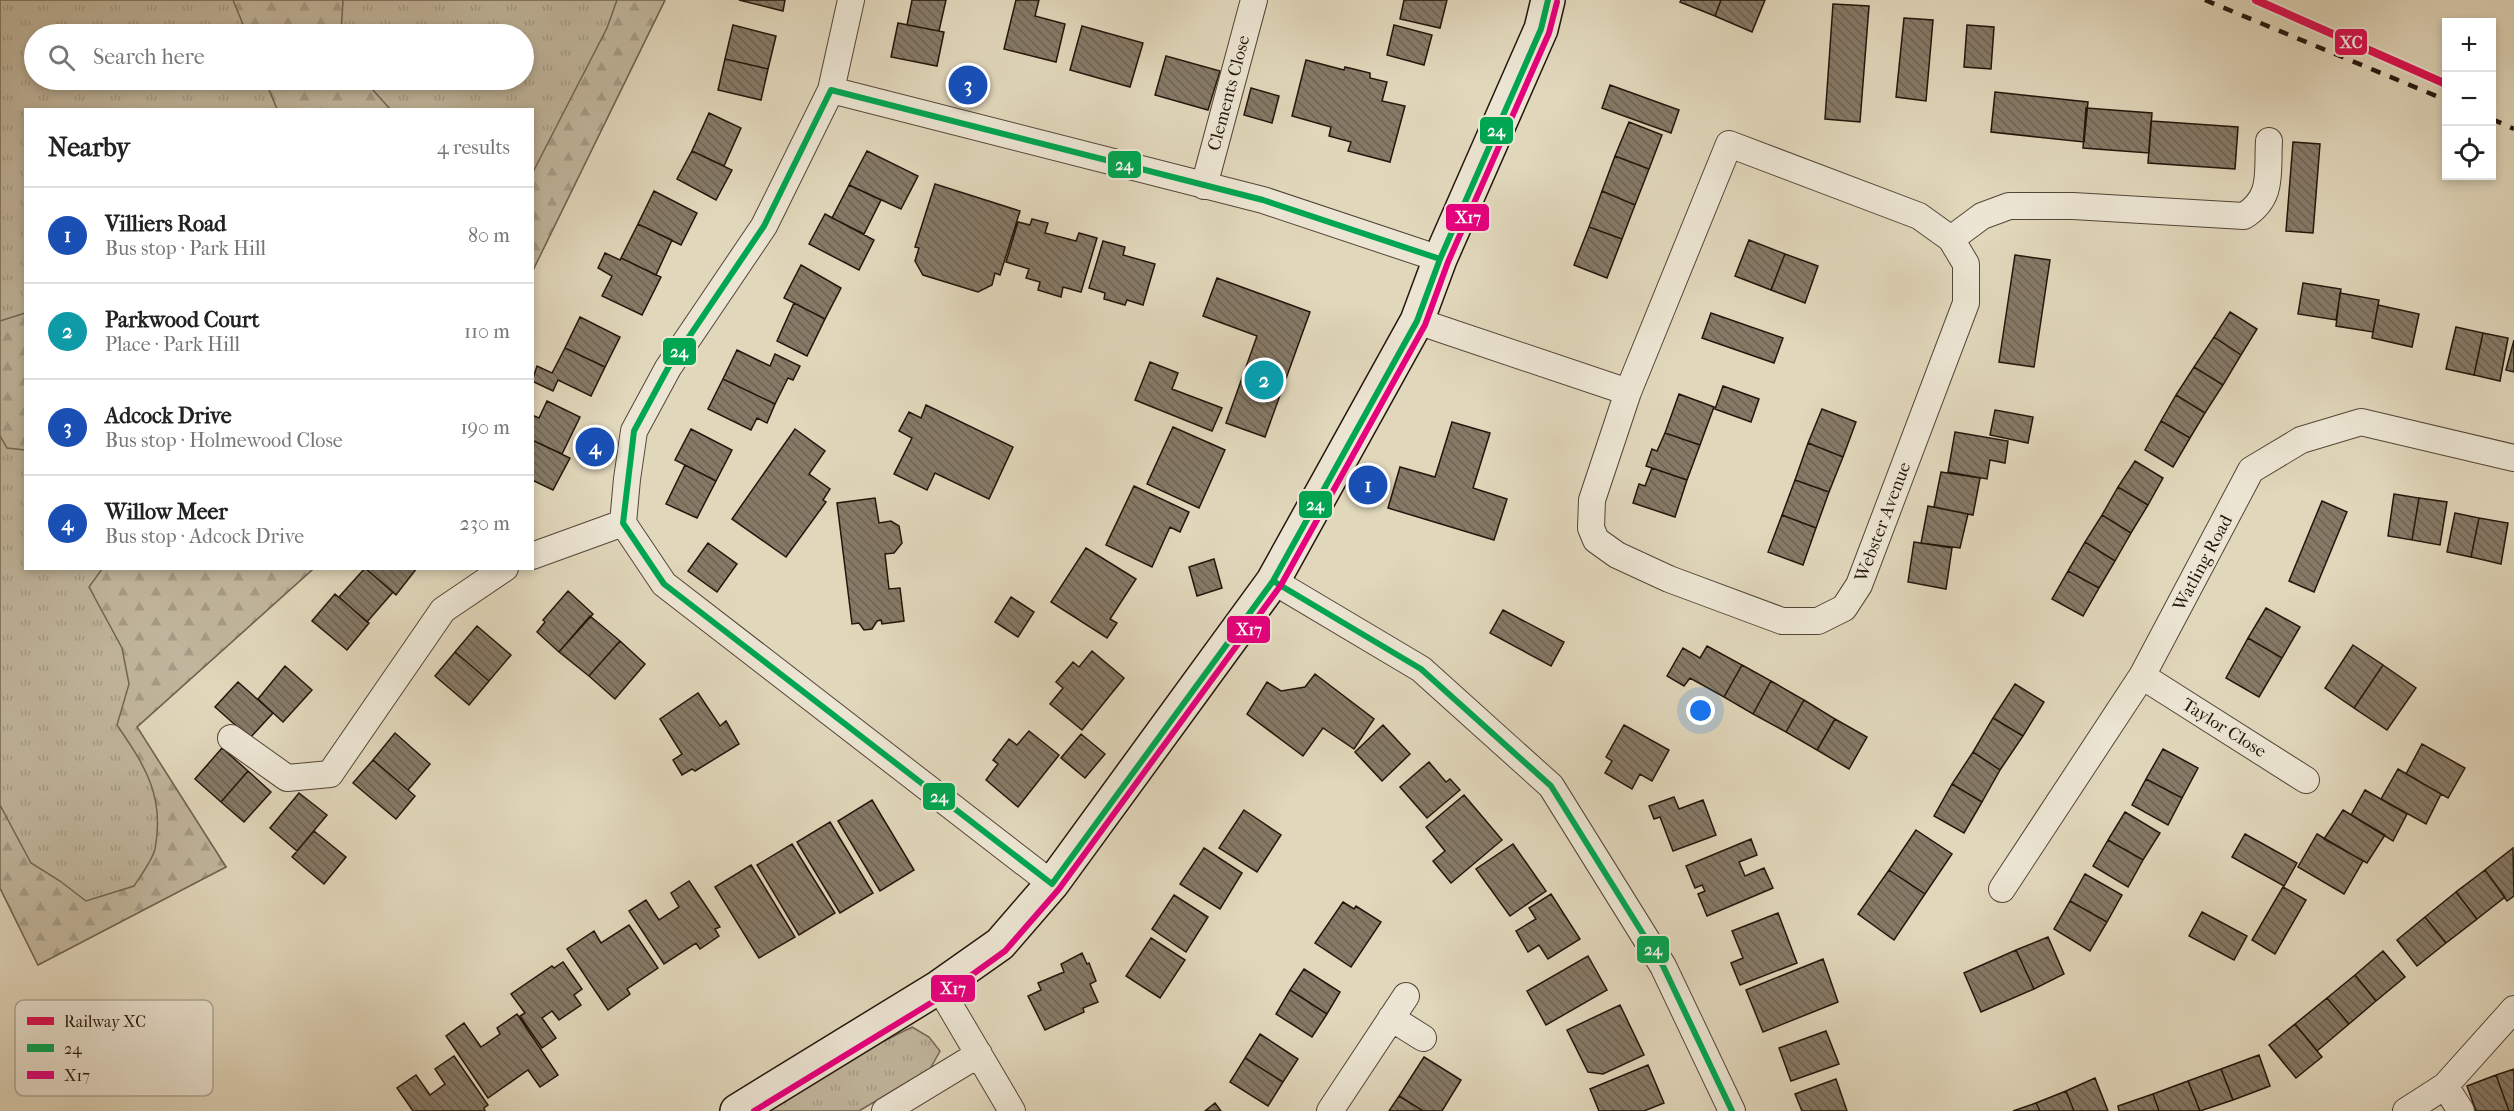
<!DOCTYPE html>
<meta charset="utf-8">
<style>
body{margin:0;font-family:"IM FELL French Canon",serif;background:#f6f6f6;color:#222}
.controls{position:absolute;right:18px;top:18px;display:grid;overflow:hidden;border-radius:0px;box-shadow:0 3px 9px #0003}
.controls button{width:54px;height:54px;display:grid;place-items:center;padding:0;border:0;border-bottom:2px solid #e0e0e0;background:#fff;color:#222;font:30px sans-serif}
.you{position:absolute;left:1701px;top:711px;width:21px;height:21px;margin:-15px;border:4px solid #fff;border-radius:50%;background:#1a73e8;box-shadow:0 0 0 9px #1a73e833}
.badge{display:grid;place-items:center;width:39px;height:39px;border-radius:50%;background:#db2777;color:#fff;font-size:20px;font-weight:700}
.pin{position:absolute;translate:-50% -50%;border:3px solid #fff;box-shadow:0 2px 6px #0006}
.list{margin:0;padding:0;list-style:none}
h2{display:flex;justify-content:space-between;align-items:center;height:78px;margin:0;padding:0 24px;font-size:26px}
h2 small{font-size:20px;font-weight:400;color:#767676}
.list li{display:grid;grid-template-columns:39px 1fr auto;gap:18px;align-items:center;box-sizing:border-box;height:96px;padding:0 24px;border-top:2px solid #e0e0e0}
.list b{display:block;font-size:22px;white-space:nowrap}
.list p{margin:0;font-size:20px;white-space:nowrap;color:#767676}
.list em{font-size:20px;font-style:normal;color:#767676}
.icon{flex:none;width:33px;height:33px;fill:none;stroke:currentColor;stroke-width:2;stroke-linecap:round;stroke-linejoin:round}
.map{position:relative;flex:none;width:2514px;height:1111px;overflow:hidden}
.search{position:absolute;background:#fff;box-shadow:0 3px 9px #0003;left:24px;top:24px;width:510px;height:66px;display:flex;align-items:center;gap:15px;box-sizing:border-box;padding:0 21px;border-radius:33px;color:#767676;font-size:22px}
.panel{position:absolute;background:#fff;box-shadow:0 3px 9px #0003;left:24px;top:108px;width:510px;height:462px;border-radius:0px}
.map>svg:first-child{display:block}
.grass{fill:url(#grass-tufts);stroke:#726654;stroke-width:1.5;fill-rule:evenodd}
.forest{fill:url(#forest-firs);stroke:#726654;stroke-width:1.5}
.building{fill:url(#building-back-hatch);stroke:#24160c;stroke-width:1.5}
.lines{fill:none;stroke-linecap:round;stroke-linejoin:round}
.street-casing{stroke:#534638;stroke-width:28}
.secondary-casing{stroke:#24160c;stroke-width:36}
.street{stroke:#ece5d3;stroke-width:26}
.secondary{stroke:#ece5d3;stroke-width:33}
.rail{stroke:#24160c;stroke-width:4.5;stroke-dasharray:10 10;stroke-linecap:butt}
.bus-1-casing{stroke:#ece5d3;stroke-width:10}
.bus-2-casing{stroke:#ece5d3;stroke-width:10}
.bus-1{stroke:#00a651;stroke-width:6}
.bus-2{stroke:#e5007d;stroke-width:6}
.rail-1-casing{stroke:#ece5d3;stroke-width:12}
.rail-1{stroke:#df0d52;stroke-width:8}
.labels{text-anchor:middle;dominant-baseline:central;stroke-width:4.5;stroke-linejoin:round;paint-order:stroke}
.street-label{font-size:18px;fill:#24160c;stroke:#ece5d3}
.key{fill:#ece5d3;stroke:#b0a797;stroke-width:1.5}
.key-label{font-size:16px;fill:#24160c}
.line-badge{stroke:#ece5d3;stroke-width:2}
.badge-label{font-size:16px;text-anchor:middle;font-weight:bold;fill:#fff}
</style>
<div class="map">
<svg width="2514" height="1111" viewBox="0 0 2514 1111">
<defs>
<pattern id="grass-tufts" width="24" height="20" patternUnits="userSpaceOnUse" patternTransform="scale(1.5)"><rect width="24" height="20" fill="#c1b69d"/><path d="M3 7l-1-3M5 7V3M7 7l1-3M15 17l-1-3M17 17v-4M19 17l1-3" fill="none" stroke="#a69c86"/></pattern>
<pattern id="forest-firs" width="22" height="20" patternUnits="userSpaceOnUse" patternTransform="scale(1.5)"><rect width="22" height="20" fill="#c1b69d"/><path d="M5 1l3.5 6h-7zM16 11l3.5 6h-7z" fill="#a69c86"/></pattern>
<pattern id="building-back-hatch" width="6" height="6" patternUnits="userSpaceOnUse" patternTransform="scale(1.5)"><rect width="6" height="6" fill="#867a67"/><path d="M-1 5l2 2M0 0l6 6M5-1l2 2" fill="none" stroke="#6d6353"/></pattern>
</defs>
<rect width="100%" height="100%" fill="#e1d7bb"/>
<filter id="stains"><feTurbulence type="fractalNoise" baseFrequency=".00333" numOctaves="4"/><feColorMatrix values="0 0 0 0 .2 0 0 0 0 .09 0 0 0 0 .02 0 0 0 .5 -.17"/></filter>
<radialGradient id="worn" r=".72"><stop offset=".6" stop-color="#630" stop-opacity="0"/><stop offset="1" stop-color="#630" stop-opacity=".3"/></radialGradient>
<path class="grass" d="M0,0H665L533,270L532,110H26V568L313,569L137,727L226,867L38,965L0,888ZM34,34H524V80H34Z
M912,1027L929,1037L940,1051L930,1069L859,1111H766L880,1043Z"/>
<path class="forest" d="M233,0H343L341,34H247Z
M617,0H665L533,270V172L607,28Z
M265,80H364L390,109H277Z
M25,313V450L7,448L0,436V321Z
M102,569H313L137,727L226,867L38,965L0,888V805L31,863L60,881L86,901L134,886C141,875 152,861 155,849C165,796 145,766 117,725L129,684L122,648L89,587Z"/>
<path class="building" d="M739,0H785L783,11Z
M912,0H946L939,31L907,25Z
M1016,0H1039L1035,16L1065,24L1056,62L1004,49Z
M1404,0H1447L1440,28L1400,19Z
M1681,0H1721L1715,16L1680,2Z
M1721,0H1765L1752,32L1715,16Z
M1833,4L1869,6L1860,122L1825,119Z
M1904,18L1933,20L1926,101L1896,97Z
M898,23L944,32L937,66L891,57Z
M733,25L776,36L768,69L725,59Z
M1394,25L1432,35L1424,65L1387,55Z
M1967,25L1994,27L1991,69L1964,67Z
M1082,26L1143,43L1130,87L1070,70Z
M1166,56L1220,71L1208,110L1155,95Z
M725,59L768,69L761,100L718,90Z
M1306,60L1344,70L1345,67L1370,73V78L1387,82L1382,101L1405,106L1390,162L1348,151L1351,142L1329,136L1331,127L1292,116Z
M1610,85L1679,110L1671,133L1602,108Z
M1251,88L1279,96L1272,123L1244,115Z
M1995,92L2088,102L2084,142L1991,132Z
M2086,108L2152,113L2149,153L2083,148Z
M709,113L741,128L724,166L692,151Z
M2151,121L2238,127L2235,169L2148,163Z
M1629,122L1662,135L1649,169L1615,156Z
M2293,142L2320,144L2313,233L2286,231Z
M692,151L732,170L716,200L677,179Z
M867,151L918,176L901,209L849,185Z
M1615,156L1649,169L1635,205L1602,191Z
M935,184L1020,211L1000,275L995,273L992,285L978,292L923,275L915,261L919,248L915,247Z
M849,185L881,200L864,234L832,218Z
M654,191L697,213L681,245L638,224Z
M1602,191L1635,205L1622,239L1589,227Z
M825,214L874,240L859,270L809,244Z
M1032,219L1048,223L1045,233L1076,241L1079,233L1097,238L1081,292L1063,287L1061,297L1038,290L1040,282L1026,278L1029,269L1006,262L1018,222L1030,225Z
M638,224L672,240L656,275L621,258Z
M1589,227L1622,239L1607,278L1574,265Z
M1749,240L1785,254L1771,290L1735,276Z
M1103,241L1125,247L1123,255L1155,264L1143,305L1127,300L1125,305L1104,299L1105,293L1089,288Z
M605,253L620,260L621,258L661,277L642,315L602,296L612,276L598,268Z
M1785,254L1818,266L1805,303L1771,290Z
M2015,255L2050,260L2034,367L1999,362Z
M801,265L841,288L825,319L784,298Z
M1217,278L1310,312L1265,437L1226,423L1257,336L1203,316Z
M2303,283L2341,289L2336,320L2298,314Z
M2340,293L2379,300L2373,332L2336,326Z
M794,303L825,319L807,356L777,341Z
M2378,305L2419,314L2412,347L2372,338Z
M2230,312L2257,329L2241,355L2214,337Z
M1711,313L1783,338L1774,363L1702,338Z
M580,317L620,337L605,367L565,348Z
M2456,327L2483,333L2474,375L2446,369Z
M2483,333L2508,338L2500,381L2474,375Z
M2214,337L2241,355L2223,385L2194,367Z
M2514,340V372L2506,370Z
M565,348L605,367L591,396L558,380L553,391L532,381L537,366L552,373Z
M737,350L770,366L775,354L800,366L793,380L788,378L775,404L723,379Z
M1150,362L1178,373L1172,389L1222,408L1212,431L1135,400Z
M2194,367L2223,385L2205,413L2176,395Z
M723,379L775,404L767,423L757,418L751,430L708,409Z
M1723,386L1759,399L1751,422L1715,409Z
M1679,394L1714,407L1700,445L1665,433Z
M2176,395L2205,413L2190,438L2161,421Z
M547,401L580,417L562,454L532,440V415L539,418Z
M926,405L1013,447L989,499L935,473L927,490L894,474L912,438L899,431L909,412L921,418Z
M1822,409L1856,422L1843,457L1808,443Z
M1995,410L2033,417L2028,443L1990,435Z
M2161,421L2190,438L2173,467L2145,450Z
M1452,422L1490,433L1473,488L1507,499L1494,540L1388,508L1400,467L1435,477Z
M1173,427L1225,450L1199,508L1147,484Z
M691,429L732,450L716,481L675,460Z
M795,429L825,451L809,474L830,489L823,500L826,502L786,557L732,519Z
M1955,432L2008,441L2005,463L1990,460L1987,479L1948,472Z
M1665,433L1700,445L1687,480L1646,466L1652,449L1657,451Z
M532,440L570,458L553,490L532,480Z
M1808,443L1843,457L1829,492L1795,480Z
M2135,461L2163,478L2148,505L2118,487Z
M685,465L716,481L697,518L666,504Z
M1652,468L1687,480L1675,517L1633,503L1639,484L1645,486Z
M1941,472L1980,478L1973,515L1934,507Z
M1795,480L1829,492L1816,528L1782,515Z
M1134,486L1189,512L1180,532L1170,527L1152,567L1106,545Z
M2118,487L2148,505L2131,533L2102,515Z
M2394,494L2419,498L2412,540L2388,536Z
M875,498L879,523L891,521L899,526L902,543L894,553L885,554L889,589L900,588L904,621L882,624L881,620L877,621L872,629L864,630L859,623L852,624L837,503Z
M2419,498L2447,502L2440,545L2412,540Z
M2322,501L2347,512L2314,592L2289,581Z
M1928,506L1968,514L1960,548L1921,543Z
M2455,513L2479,518L2471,557L2447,552Z
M1782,515L1816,528L1803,565L1768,552Z
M2102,515L2131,533L2115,561L2085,542Z
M2479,518L2508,523L2501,564L2471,557Z
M1914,542L1952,548L1946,589L1908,582Z
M2085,542L2115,561L2099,588L2068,571Z
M708,543L737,564L717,592L688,571Z
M1086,548L1136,579L1110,619L1117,623L1107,638L1051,602Z
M1214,559L1222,588L1197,596L1189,567Z
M365,568H417L396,595Z
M365,568L393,592L367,622L339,597Z
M2068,571L2099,588L2083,616L2052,599Z
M568,591L593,614L559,652L537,632L545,622L543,620Z
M335,594L369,623L347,650L312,621Z
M1011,597L1034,612L1018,637L995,622Z
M2266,608L2300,627L2282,658L2248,638Z
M1503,610L1564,642L1551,666L1490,633Z
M590,616L620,641L589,676L559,652Z
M477,626L511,655L489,681L455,652Z
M2248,638L2282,658L2259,697L2226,678Z
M620,641L645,664L615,699L589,676Z
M2353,645L2383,665L2354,708L2325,688Z
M1707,646L1742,665L1724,697L1690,678L1684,686L1667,676L1683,648L1700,658Z
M1092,651L1124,678L1082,730L1050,704L1063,688L1056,682L1073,662L1079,667Z
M455,652L489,681L469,705L435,676Z
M1742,665L1771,681L1753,714L1724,697Z
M2383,665L2416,688L2387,730L2354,708Z
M285,666L312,690L283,722L258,699Z
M1315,674L1374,719L1354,749L1323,728L1303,756L1247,714L1267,682L1281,691L1305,687Z
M1771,681L1804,700L1786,732L1753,714Z
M238,682L273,713L250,738L215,707Z
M2015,684L2044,702L2023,736L1993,718Z
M698,693L720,726L726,721L739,744L695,771L692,769L682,775L673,760L682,754L660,719Z
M1804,700L1835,719L1817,750L1786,732Z
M1993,718L2023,736L2000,770L1973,752Z
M1835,719L1867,737L1849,769L1817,750Z
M1383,725L1410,754L1382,781L1355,752Z
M1624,725L1669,750L1652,781L1640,774L1632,789L1605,773L1612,761L1606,757Z
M1029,731L1059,755L1018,807L986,780L998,764L993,760L1009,739L1017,745Z
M395,733L430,764L408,790L373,760Z
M1081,734L1105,754L1085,778L1061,758Z
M2422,744L2465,768L2448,798L2406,774Z
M222,748L248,771L221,802L195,779Z
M2163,749L2198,768L2182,798L2146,779Z
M1973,752L2000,770L1982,802L1952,784Z
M373,760L415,796L396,819L353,783Z
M1429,762L1446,782L1450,779L1460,790L1427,818L1400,787Z
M2398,769L2441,794L2426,824L2381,799Z
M248,771L271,792L244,822L221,802Z
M2146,779L2182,798L2168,825L2132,805Z
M1952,784L1982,802L1964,833L1934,816Z
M2365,790L2407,814L2393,841L2351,815Z
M299,793L327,815L297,851L270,828Z
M1464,795L1502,840L1451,883L1433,861L1445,851L1426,827Z
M1674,797L1679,809L1703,800L1716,835L1673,851L1660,817L1654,819L1649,806Z
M872,800L914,870L880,891L838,821Z
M1244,810L1281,835L1257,872L1219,848Z
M2343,810L2385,835L2367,863L2324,839Z
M2125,812L2160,833L2143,860L2108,840Z
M830,822L873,893L840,913L797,842Z
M1916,830L1952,854L1925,894L1889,870Z
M314,831L346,857L324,884L292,857Z
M2245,834L2297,863L2284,886L2232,857Z
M2317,834L2363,861L2344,894L2298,867Z
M1751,839L1757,855L1739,862L1745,876L1764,868L1773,888L1707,916L1698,894L1705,891L1702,885L1695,888L1686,866Z
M2108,840L2143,860L2128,887L2093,866Z
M792,844L835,913L799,935L757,865Z
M1513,844L1546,891L1510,916L1476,869Z
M1204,848L1242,873L1220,909L1180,884Z
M2513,848L2514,896L2507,901L2485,870Z
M751,865L795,937L759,958L715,887Z
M1889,870L1925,894L1894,940L1858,914Z
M2485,870L2505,897L2477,919L2456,892Z
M2085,874L2122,895L2107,922L2070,901Z
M689,881L720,927L715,929L719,936L700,949L696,943L664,964L629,911L646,900L659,920L679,907L671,893Z
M2283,887L2306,900L2275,954L2252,940Z
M2456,892L2477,919L2446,943L2425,917Z
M1551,894L1580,939L1548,959L1539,945L1528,952L1516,931L1536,919L1529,908Z
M1174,895L1208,917L1186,952L1152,929Z
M2070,901L2107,922L2090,951L2054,929Z
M1343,902L1354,909L1356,906L1381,922L1351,967L1315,943Z
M2202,912L2247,936L2234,960L2189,936Z
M1778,913L1797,963L1740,985L1731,963L1743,958L1732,931Z
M2425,917L2446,943L2417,966L2397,940Z
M629,925L658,968L627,989L630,994L608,1010L567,949L594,931L601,943Z
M2048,937L2064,974L2034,989L2016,950Z
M1151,938L1185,960L1160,998L1126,976Z
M2016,950L2034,989L1981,1012L1964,973Z
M2383,951L2405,977L2376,1001L2355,975Z
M1082,953L1087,964L1089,963L1096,981L1090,984L1098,1002L1083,1008L1084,1012L1045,1030L1028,996L1041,990L1038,983L1064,972L1061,964Z
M1588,956L1607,990L1546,1025L1527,991Z
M1823,959L1838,1002L1763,1032L1746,990Z
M563,962L582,989L574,995L581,1005L559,1020L552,1011L542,1018L556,1038L542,1048L520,1016L525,1013L511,994L552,966L554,968Z
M1304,969L1340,992L1327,1014L1290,990Z
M2355,975L2376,1001L2349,1024L2327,998Z
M1290,990L1327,1014L1312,1037L1276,1014Z
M2327,998L2349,1024L2317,1051L2295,1024Z
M1620,1005L1644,1055L1603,1074L1588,1072L1567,1030Z
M517,1014L558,1075L540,1087L528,1070L488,1098L446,1036L464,1023L481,1047L500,1034L497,1028Z
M2295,1024L2322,1057L2296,1078L2269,1045Z
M1826,1031L1839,1064L1791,1081L1779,1048Z
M1260,1034L1298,1059L1283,1082L1245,1058Z
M2259,1055L2270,1086L2233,1100L2221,1069Z
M454,1056L488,1105L484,1108L485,1111H413L397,1088L416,1075L430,1095L445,1084L435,1069Z
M1424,1057L1461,1080L1442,1111H1423L1399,1096Z
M1245,1058L1283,1082L1268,1106L1230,1082Z
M1648,1065L1664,1103L1644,1111H1599L1590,1089Z
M2221,1069L2233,1100L2200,1111L2188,1081Z
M2514,1069V1111H2509L2496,1075Z
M2496,1075L2509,1111H2476L2467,1086Z
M2095,1078L2108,1111H2074L2066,1091Z
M1836,1079L1847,1111H1802L1795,1094Z
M2188,1081L2200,1111H2159L2153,1094Z
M2066,1091L2074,1111H2040L2036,1103Z
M2153,1094L2159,1111H2119L2118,1106Z
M1399,1096L1423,1111H1389Z
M1215,1103L1221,1111H1205Z
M2036,1103L2040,1111H2013Z"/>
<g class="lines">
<defs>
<path id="street" d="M851,0L831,90L764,226L668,368L634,431L627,479L623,523L664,584L1052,884
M831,90L1263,200L1440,259
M1204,186L1254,0
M1951,239L1982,216L2009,206H2073L2244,216C2274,197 2267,173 2269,141
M1417,321L1628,392L1729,144L1919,216L1951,239L1966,264V303L1859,585L1844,608L1818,621H1782L1669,579L1617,555L1596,540L1591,528L1592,500L1628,392
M532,556L623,523
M1273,581L1421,669L1551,786L1663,966L1732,1111
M2142,676L2306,780
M231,738L287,778L330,774L443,610L505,568
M2002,889L2142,676L2251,470L2301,440L2361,422L2514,458
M939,987L1012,1111
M1391,1018L1423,1038
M2445,1086L2461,1111
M885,1111L979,1054
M1330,1111L1406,996
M2406,1111L2445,1086L2514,1009"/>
<path id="secondary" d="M737,1111L939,987L1000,944L1052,884L1273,581L1417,321L1440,259L1541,29L1548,0"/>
</defs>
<use href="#street" class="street-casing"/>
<use href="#secondary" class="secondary-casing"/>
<use href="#street" class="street"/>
<use href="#secondary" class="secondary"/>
<path class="rail" d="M2205,0L2446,100
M2492,119L2514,129"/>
<defs>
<path id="bus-1" d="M831,90L1263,200L1440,259L1417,321L1273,581L1052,884L664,584L623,523L634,431L668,368L764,226Z
M1440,259L1541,29L1548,0
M1273,581L1421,669L1551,786L1663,966L1732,1111"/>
<path id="bus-2" d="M754,1111L944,995L1005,951L1059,889L1281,585L1425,325L1448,262L1549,33L1557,2"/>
</defs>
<use href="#bus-1" class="bus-1-casing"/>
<use href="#bus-2" class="bus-2-casing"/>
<use href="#bus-1" class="bus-1"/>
<use href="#bus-2" class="bus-2"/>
<defs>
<path id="rail-1" d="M2256,0L2446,84"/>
</defs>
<use href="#rail-1" class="rail-1-casing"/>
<use href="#rail-1" class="rail-1"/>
</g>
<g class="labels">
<g class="street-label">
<text transform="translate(1229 93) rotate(-75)">Clements Close</text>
<text transform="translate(1883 522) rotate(-69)">Webster Avenue</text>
<text transform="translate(2203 563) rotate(-62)">Watling Road</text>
<text transform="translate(2224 728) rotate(32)">Taylor Close</text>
</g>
</g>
<rect x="15" y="1000" width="198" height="96" rx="9" class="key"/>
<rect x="27" y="1017" width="27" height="8" fill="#df0d52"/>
<rect x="27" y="1044" width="27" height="8" fill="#00a651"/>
<rect x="27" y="1071" width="27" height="8" fill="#e5007d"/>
<g class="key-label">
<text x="64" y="1027">Railway XC</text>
<text x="64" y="1054">24</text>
<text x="64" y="1081">X17</text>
</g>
<g class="line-badge">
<rect x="2334" y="28" width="34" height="28" rx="6" fill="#df0d52"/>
<rect x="1479" y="116" width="35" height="29" rx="6" fill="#00a651"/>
<rect x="1107" y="150" width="35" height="29" rx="6" fill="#00a651"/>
<rect x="1445" y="203" width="45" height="29" rx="6" fill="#e5007d"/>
<rect x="662" y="337" width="35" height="29" rx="6" fill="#00a651"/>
<rect x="1298" y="490" width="35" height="29" rx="6" fill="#00a651"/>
<rect x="1226" y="615" width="45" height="29" rx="6" fill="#e5007d"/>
<rect x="922" y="782" width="34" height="29" rx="6" fill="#00a651"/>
<rect x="1636" y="935" width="34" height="29" rx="6" fill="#00a651"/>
<rect x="930" y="974" width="46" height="29" rx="6" fill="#e5007d"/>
</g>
<g class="badge-label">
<text x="2351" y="48">XC</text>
<text x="1496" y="136">24</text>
<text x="1124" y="170">24</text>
<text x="1468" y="223">X17</text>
<text x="679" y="357">24</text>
<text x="1315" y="510">24</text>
<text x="1249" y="635">X17</text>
<text x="939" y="802">24</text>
<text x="1653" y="955">24</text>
<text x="953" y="994">X17</text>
</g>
<rect width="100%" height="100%" filter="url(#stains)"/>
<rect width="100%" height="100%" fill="url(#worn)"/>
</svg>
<div class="controls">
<button>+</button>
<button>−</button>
<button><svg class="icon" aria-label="locate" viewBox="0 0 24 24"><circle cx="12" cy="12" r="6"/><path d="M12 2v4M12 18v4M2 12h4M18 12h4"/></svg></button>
</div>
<div class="you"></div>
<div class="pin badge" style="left:1368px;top:485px;background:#1a4fb4">1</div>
<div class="pin badge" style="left:1264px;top:380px;background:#0f9aa8">2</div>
<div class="pin badge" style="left:968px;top:85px;background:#1a4fb4">3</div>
<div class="pin badge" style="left:595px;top:447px;background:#1a4fb4">4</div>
<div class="search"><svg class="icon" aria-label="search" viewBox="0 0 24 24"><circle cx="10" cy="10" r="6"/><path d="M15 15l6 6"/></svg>Search here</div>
<section class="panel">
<h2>Nearby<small>4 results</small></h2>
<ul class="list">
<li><span class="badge" style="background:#1a4fb4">1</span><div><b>Villiers Road</b><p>Bus stop · Park Hill</p></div><em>80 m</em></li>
<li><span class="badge" style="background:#0f9aa8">2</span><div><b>Parkwood Court</b><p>Place · Park Hill</p></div><em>110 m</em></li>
<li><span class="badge" style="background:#1a4fb4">3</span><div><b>Adcock Drive</b><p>Bus stop · Holmewood Close</p></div><em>190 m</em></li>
<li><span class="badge" style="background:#1a4fb4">4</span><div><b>Willow Meer</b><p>Bus stop · Adcock Drive</p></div><em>230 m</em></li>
</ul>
</section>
</div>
